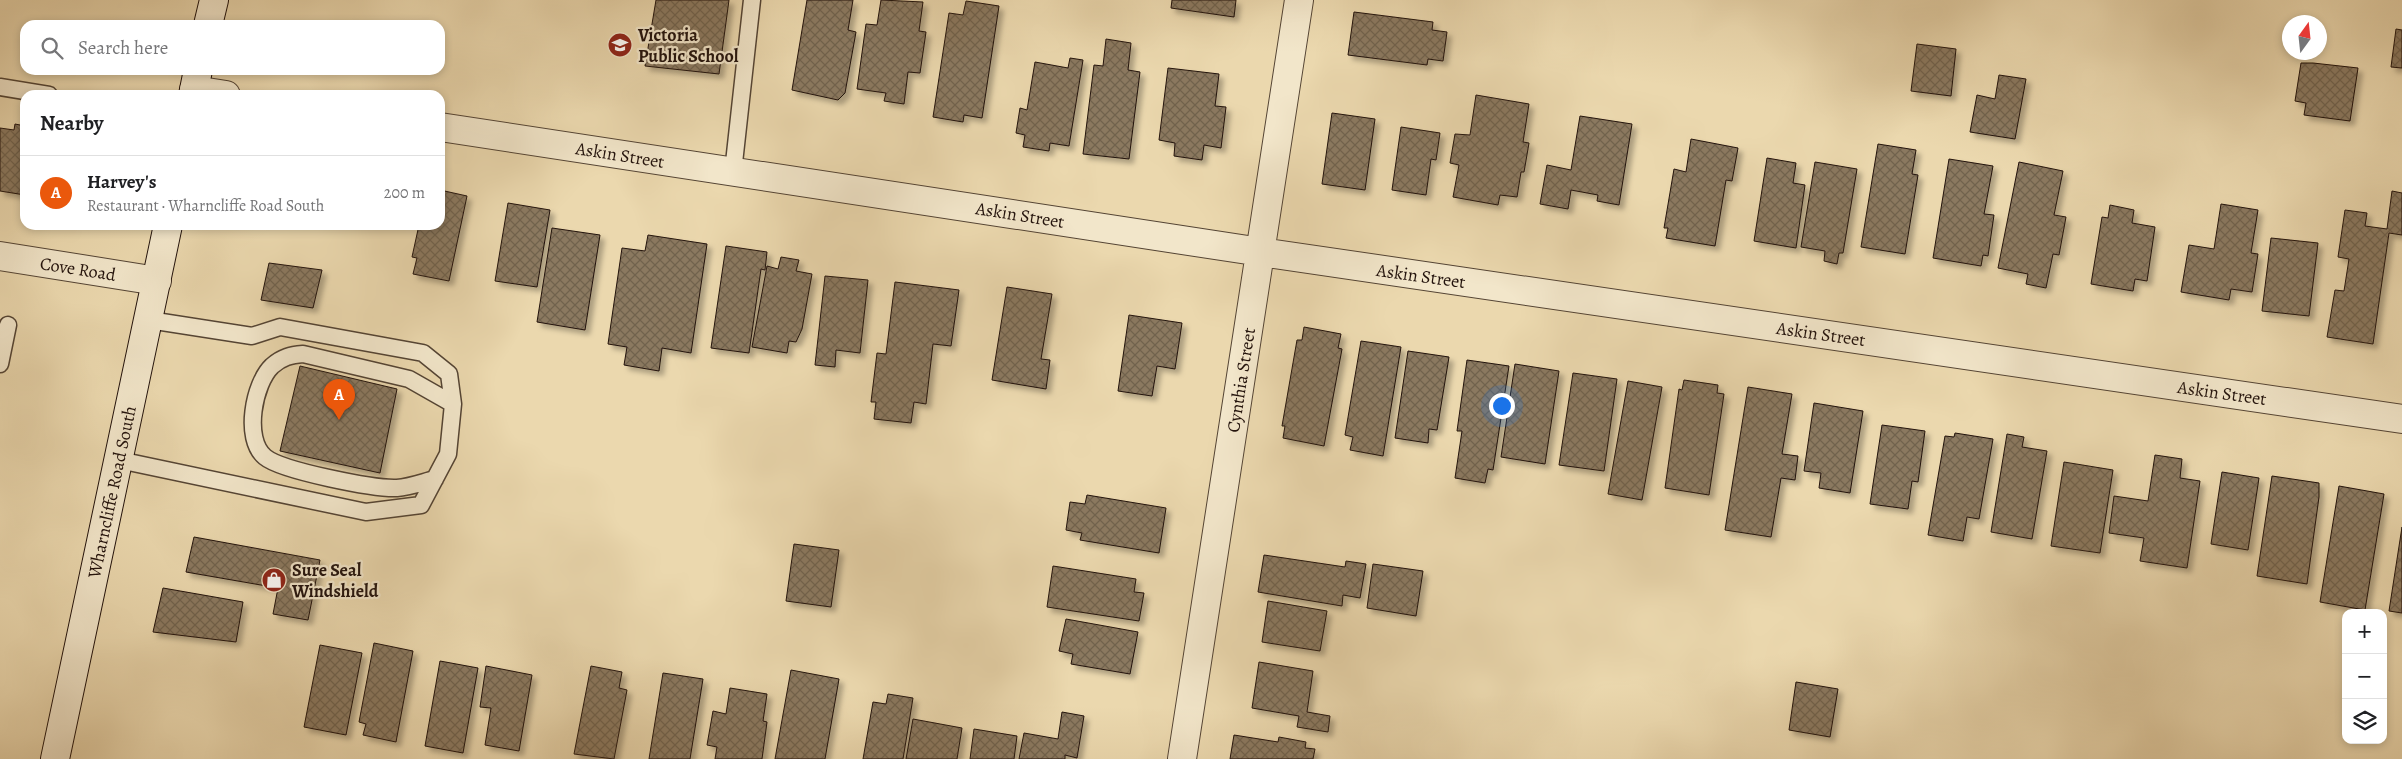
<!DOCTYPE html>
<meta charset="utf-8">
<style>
body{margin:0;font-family:Alegreya,serif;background:#f6f6f6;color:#202124}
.controls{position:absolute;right:15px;bottom:15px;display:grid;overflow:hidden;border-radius:10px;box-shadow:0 2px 8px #0003}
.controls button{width:45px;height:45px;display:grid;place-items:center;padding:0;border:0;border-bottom:1px solid #e0e0e0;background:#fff;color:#202124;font:25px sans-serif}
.compass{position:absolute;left:2282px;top:15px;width:45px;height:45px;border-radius:50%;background:#fff;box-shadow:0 2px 8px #0003;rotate:15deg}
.you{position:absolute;left:1501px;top:405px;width:18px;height:18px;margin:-12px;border:4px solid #fff;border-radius:50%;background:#1a73e8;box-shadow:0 0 0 8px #1a73e833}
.badge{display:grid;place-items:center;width:32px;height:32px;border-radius:50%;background:#ea580c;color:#fff;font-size:16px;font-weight:700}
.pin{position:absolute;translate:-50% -41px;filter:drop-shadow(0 1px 2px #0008)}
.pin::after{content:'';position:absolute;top:26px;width:18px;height:15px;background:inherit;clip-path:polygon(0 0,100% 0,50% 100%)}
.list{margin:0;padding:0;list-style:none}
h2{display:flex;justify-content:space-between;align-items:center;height:65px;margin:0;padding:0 20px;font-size:21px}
h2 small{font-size:16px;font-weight:400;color:#757577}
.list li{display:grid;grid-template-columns:32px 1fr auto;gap:15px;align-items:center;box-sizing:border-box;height:75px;padding:0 20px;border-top:1px solid #e0e0e0}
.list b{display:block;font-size:19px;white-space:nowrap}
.list p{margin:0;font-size:16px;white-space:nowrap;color:#757577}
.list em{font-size:16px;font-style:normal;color:#757577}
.icon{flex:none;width:28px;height:28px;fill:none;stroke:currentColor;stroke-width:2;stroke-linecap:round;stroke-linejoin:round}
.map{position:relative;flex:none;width:2402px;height:759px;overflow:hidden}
.search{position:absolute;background:#fff;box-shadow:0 2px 8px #0003;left:20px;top:20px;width:425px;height:55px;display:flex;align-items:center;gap:12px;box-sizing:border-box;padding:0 18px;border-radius:15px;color:#757577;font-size:19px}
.panel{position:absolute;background:#fff;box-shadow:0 2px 8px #0003;left:20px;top:90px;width:425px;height:140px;border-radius:15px}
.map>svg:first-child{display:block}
.building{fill:url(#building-cross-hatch);stroke:#22120c;filter:url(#shadow)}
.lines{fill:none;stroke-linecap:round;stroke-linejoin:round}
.lane-casing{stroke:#544434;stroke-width:19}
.street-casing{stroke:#544434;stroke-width:30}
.secondary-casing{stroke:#22120c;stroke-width:30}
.lane{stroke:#f2e6ca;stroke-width:16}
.street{stroke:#f2e6ca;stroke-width:28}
.secondary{stroke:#f2e6ca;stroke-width:28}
.labels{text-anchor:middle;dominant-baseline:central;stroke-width:4.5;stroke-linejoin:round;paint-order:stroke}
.poi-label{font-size:18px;font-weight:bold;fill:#22120c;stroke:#f2e6ca;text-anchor:start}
.street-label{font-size:18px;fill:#22120c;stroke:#f2e6ca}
</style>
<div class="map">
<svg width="2402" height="759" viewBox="0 0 2402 759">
<defs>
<pattern id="building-cross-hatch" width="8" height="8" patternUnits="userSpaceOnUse" patternTransform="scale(1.25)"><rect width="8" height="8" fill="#8b7960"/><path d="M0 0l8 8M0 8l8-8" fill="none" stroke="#71624e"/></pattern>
<filter id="shadow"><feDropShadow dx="4.5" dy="4.5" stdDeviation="2.5" flood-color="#0004"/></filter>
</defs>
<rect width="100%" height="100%" fill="#ebd8ae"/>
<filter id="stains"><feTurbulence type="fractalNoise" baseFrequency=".004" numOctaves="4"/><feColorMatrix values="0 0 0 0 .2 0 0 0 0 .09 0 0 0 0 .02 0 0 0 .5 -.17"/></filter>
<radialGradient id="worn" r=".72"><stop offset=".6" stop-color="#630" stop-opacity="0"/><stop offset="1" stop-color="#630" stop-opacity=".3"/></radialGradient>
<path class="building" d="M656,0H729L719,74L645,66Z
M807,0H853L848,30L856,32L845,93L838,100L792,90Z
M881,0L923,2L919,31L926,32L920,73L908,72L904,104L884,101L886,93L857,89L866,24L877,25Z
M1172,0H1236L1234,17L1171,8Z
M966,1L999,6L982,118L964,115L963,122L933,117L949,13L963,15Z
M1354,12L1433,22L1432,30L1447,32L1443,61L1428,59L1427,65L1348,55Z
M2396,29L2402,30V68L2391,67Z
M1106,39L1131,43L1128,70L1140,72L1129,159L1083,154L1094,65L1103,66Z
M1917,44L1956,49L1951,96L1911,91Z
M1070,58L1083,60L1069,146L1050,143L1049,151L1023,147L1025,135L1016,133L1020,108L1027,110L1035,62L1068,68Z
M2301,63H2313L2358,68L2350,121L2304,115L2306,103L2295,101Z
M1168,68L1219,74L1215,106L1226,107L1221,148L1204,145L1202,160L1174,156L1175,143L1159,140Z
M1999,75L2026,79L2015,139L1970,132L1977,95L1995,99Z
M1476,95L1529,104L1523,142L1529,143L1524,172H1521L1517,197L1500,195L1498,205L1453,197L1459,165L1450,163L1455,134L1470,135Z
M1332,113L1375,119L1365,190L1322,184Z
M1580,116L1632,124L1619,205L1597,201L1598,195L1571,190L1568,209L1540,204L1547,165L1571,170Z
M15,124L25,126V195L0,191V128L14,130Z
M1401,127L1440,133L1436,160L1431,159L1426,195L1392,190Z
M1691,139L1738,148L1732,181L1726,180L1715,246L1666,238L1668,228H1664L1674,169L1686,172Z
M1878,144L1916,150L1912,174L1918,175L1905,254L1861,247Z
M1767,158L1796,163L1793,183L1805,185L1796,248L1754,241Z
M1949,159L1993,166L1984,214L1994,215L1988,256L1983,255L1981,266L1933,258Z
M1815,162L1857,169L1843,253H1839L1837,264L1824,261L1825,251L1801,247Z
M2019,162L2063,171L2054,215L2066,217L2059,255L2053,254L2046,288L2026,284L2028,274L1998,268Z
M440,190L467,196L449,281L413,274L417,258L412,257L419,225H440Z
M2392,191L2402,193V235L2389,233L2373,344L2327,337L2335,290L2344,291L2349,259L2338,257L2345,210L2367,213L2365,226L2387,229Z
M508,203L550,210L537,287L495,281Z
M2221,204L2258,210L2251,253L2258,254L2252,292L2231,289L2229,300L2181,292L2189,245L2214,249Z
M2110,205L2134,210L2132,223L2155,227L2147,281L2135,279L2133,291L2091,284L2102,217L2108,218Z
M552,228L600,235L585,330L537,322Z
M648,235L707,244L691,353L662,348L659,371L624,365L627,347L608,344L622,248L645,251Z
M2271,238L2318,243L2309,316L2262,311Z
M726,246L767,252L765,270L761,269L749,353L711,348Z
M781,257L799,260L796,271L812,274L802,329L796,342L789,341L787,353L752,347L767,266L778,269Z
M269,263L322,270L313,308L261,300Z
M825,276L868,280L860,353L836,350L835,367L815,365Z
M895,282L959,290L951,346L933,344L926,404L914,402L911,423L874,419L876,402H871L877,353L886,354Z
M1007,287L1052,294L1041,359L1050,360L1046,389L992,380Z
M1129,315L1182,323L1175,369L1157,366L1152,396L1118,391Z
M1304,327L1341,334L1338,348L1342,349L1324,446L1283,438L1285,426H1282L1297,340H1302Z
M1361,341L1401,347L1383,456L1350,450L1353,437L1345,435Z
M1408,351L1449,357L1437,430L1429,429L1428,443L1395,438Z
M1467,360L1509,366L1493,470L1488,469L1485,483L1455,478L1462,431H1457Z
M1515,364L1559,371L1545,464L1501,457Z
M300,366L397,389L380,473L280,451Z
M1573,373L1617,379L1604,471L1559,465Z
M1684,380L1718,385L1717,393L1724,394L1709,495L1665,488L1679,389L1682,390Z
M1628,381L1662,387L1642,500L1608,494Z
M1748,387L1792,394L1782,454L1798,456L1795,480L1781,478L1771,537L1725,530Z
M1814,403L1863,411L1850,493L1819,488L1821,473L1804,471Z
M1882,425L1925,431L1918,482L1912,481L1908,509L1870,504Z
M1955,433L1993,439L1979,519L1967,517L1963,541L1928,535L1945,436L1954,437Z
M2007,434L2024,437L2022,447L2047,451L2032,539L1991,532Z
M2155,455L2182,459L2180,478L2200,481L2187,568L2140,561L2144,538L2109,533L2114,496L2148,501Z
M2064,462L2113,470L2100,553L2051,546Z
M2222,472L2259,478L2248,550L2211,544Z
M2272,476L2319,483V497L2307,584L2257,576Z
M2339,486L2384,494L2365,610L2320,602Z
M1087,495L1166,508L1159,553L1080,540L1082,533L1066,530L1070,502L1085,504Z
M2402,527V613L2389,611Z
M194,537L320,560L308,620L273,614L278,588L186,572Z
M794,544L839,550L831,607L786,601Z
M1264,555L1345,567L1346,561L1366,564L1360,598L1343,595L1342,606L1258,592Z
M1373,564L1423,571L1416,616L1367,608Z
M1053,566L1136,579L1134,592L1144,593L1139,621L1047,607Z
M163,588L243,602L236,642L153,632Z
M1268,601L1327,611L1320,651L1262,642Z
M1066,619L1138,632L1130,674L1071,664L1073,654L1059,651Z
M374,643L413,651L396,742L363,735L366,724L359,722Z
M320,645L362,653L346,735L304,727Z
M440,661L478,668L463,753L425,746Z
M1259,662L1313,671L1307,712L1330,716L1328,732L1297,727L1299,716L1252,708Z
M486,666L532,675L519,751L485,745L491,708L480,707Z
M591,666L622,672L619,688L627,690L614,759L574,754Z
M791,670L839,679L825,759H775Z
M663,673L703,679L690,759H649Z
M1796,682L1838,689L1830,737L1789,730Z
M730,688L767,694L763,721L767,722L762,759H715L717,747L707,745L713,711L726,714Z
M888,694L913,698L903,759H863L873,702L886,704Z
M1062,712L1084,716L1077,758L1065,755V759H1019L1024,733L1058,739Z
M913,719L962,728L957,759H906Z
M974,729L1017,736L1014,759H970Z
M1234,735L1278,742L1279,737L1306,742L1305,748L1315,749L1313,759H1230Z"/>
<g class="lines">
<defs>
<path id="lane" d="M0,87L49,95
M733,172L752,0
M0,364L8,325
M119,460L366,512L421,505L448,454L453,404L449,374L423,353L280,327L252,336L149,320
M435,479C423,482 410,487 397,488C375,489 282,471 265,457C243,439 254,383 272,366C282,357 291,355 303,354L409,379L453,404"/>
<path id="street" d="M194,90L226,95
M440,127L1261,252L2402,419
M0,256L157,281
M1182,759L1299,0"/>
<path id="secondary" d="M208,25L214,0
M193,95L198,70
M55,759L168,225"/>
</defs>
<use href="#lane" class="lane-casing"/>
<use href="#street" class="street-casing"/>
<use href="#secondary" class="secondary-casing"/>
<use href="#lane" class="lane"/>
<use href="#street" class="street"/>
<use href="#secondary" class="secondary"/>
</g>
<defs>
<symbol id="school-disc" viewBox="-11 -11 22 22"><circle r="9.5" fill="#8f2418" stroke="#f2e6ca"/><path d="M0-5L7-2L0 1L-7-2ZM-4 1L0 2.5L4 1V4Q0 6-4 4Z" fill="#fff"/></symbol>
<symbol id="shop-disc" viewBox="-11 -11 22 22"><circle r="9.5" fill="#8f2418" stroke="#f2e6ca"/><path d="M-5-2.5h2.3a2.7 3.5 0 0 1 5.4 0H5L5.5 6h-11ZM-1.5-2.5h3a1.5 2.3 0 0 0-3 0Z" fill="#fff"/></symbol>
</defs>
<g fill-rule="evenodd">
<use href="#school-disc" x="606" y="31" width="28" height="28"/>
<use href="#shop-disc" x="260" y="566" width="28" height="28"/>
</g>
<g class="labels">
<g class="poi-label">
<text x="638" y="35">Victoria<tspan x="638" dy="21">Public School</tspan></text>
<text x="292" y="570">Sure Seal<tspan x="292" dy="21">Windshield</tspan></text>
</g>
<g class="street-label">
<text transform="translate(620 155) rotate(9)">Askin Street</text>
<text transform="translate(1020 215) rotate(9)">Askin Street</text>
<text transform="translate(78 269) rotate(9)">Cove Road</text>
<text transform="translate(1421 276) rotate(8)">Askin Street</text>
<text transform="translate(1821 334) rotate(8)">Askin Street</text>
<text transform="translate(1241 380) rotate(-81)">Cynthia Street</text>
<text transform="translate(2222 393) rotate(8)">Askin Street</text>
<text transform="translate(112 492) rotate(-78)">Wharncliffe Road South</text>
</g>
</g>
<rect width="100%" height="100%" filter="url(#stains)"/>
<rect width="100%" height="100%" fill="url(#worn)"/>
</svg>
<div class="controls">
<button>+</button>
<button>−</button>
<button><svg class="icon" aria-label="layers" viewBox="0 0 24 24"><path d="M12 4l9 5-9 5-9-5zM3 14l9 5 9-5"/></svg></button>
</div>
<svg class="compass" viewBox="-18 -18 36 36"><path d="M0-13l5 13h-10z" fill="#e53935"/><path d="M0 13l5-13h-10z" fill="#757577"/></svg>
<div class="you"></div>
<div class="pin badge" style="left:339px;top:420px">A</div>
<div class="search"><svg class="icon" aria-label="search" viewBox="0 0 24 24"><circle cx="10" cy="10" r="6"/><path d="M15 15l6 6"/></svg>Search here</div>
<section class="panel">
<h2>Nearby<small></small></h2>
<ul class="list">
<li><span class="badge">A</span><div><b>Harvey's</b><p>Restaurant · Wharncliffe Road South</p></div><em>200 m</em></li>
</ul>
</section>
</div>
